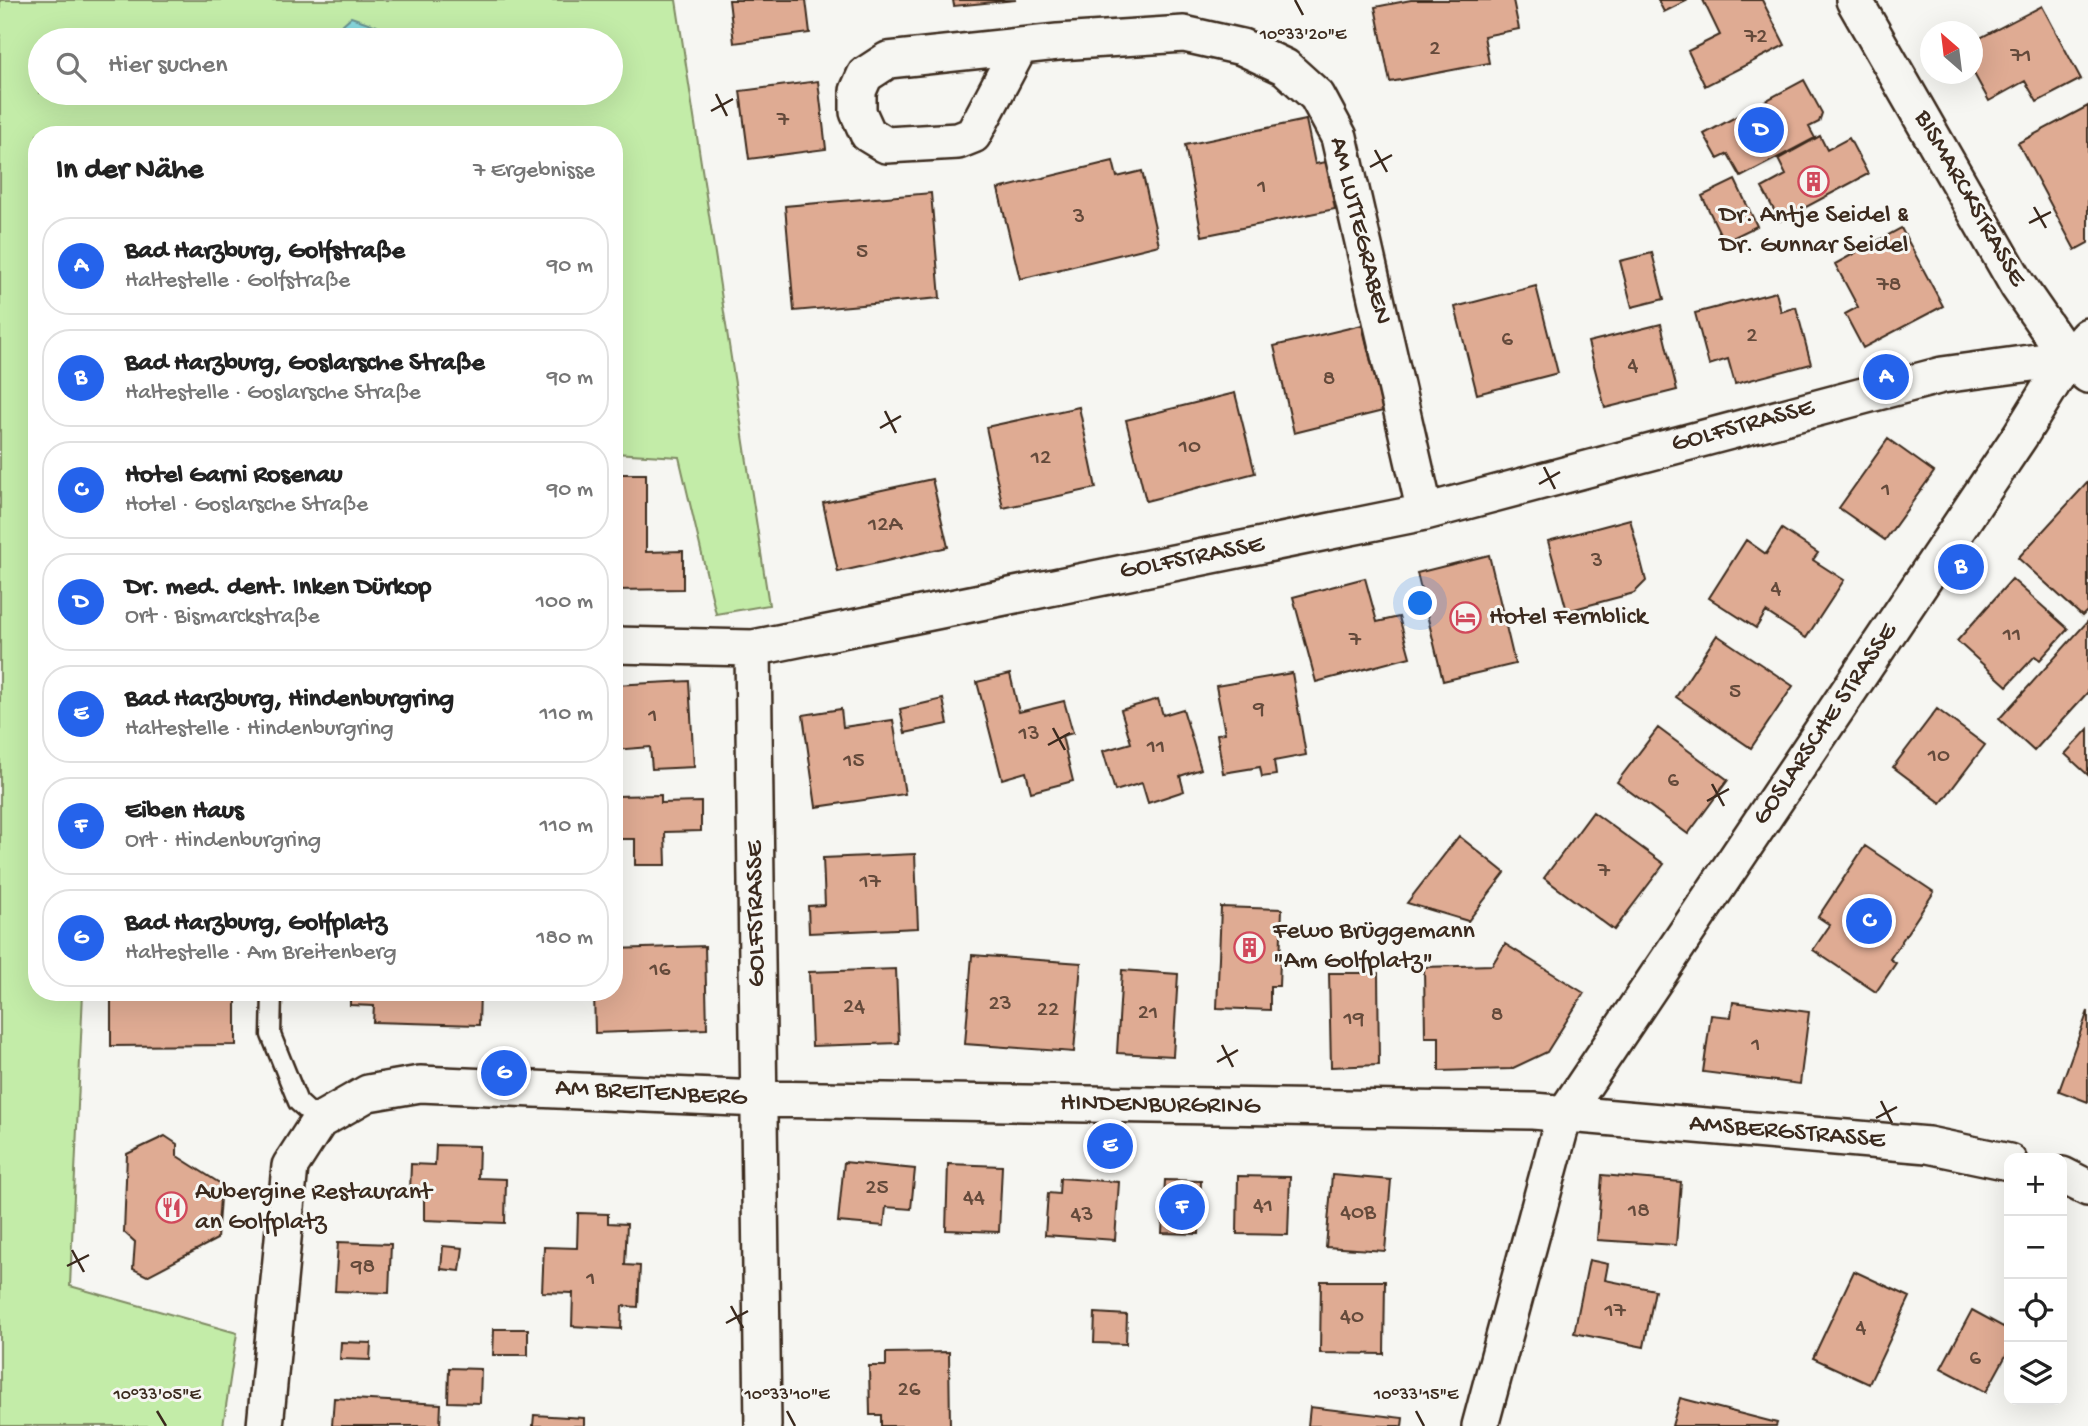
<!DOCTYPE html>
<html lang="de">
<meta charset="utf-8">
<style>
body{margin:0;font-family:"Gochi Hand",sans-serif;background:#f2f2f2;color:#222}
.controls{position:absolute;right:21px;bottom:21px;display:grid;overflow:hidden;border-radius:14px;box-shadow:0 7px 28px #0002}
.controls button{width:63px;height:63px;display:grid;place-items:center;padding:0;border:0;border-bottom:2px solid #e0e0e0;background:#fff;color:#222;font:35px sans-serif}
.compass{position:absolute;left:1920px;top:21px;width:63px;height:63px;border-radius:50%;background:#fff;box-shadow:0 7px 28px #0002;rotate:332deg}
.you{position:absolute;left:1421px;top:604px;width:24px;height:24px;margin:-18px;border:5px solid #fff;border-radius:50%;background:#1a73e8;box-shadow:0 0 0 10px #1a73e833}
.badge{display:grid;place-items:center;width:46px;height:46px;border-radius:50%;background:#2563eb;color:#fff;font-size:23px;font-weight:700}
.pin{position:absolute;translate:-50% -50%;border:4px solid #fff;box-shadow:0 2px 7px #0006}
.list{margin:0;padding:0;list-style:none}
h2{display:flex;justify-content:space-between;align-items:center;height:91px;margin:0;padding:0 28px;font-size:30px}
h2 small{font-size:23px;font-weight:400;color:#767676}
.list li{display:grid;grid-template-columns:46px 1fr auto;gap:21px;align-items:center;box-sizing:border-box;height:98px;margin:0 14px 14px;padding:0 14px;border:2px solid #e0e0e0;border-radius:28px}
.list b{display:block;font-size:26px;white-space:nowrap}
.list p{margin:0;font-size:23px;white-space:nowrap;color:#767676}
.list em{font-size:23px;font-style:normal;color:#767676}
.icon{flex:none;width:38px;height:38px;fill:none;stroke:currentColor;stroke-width:2;stroke-linecap:round;stroke-linejoin:round}
.map{position:relative;flex:none;width:2088px;height:1426px;overflow:hidden}
.search{position:absolute;background:#fff;box-shadow:0 7px 28px #0002;left:28px;top:28px;width:595px;height:77px;display:flex;align-items:center;gap:18px;box-sizing:border-box;padding:0 24px;border-radius:38px;color:#767676;font-size:26px}
.panel{position:absolute;background:#fff;box-shadow:0 7px 28px #0002;left:28px;top:126px;width:595px;height:875px;border-radius:28px}
.map>svg:first-child{display:block}
.green{fill:#c3eca8;stroke:#7f8b63;stroke-width:2;fill-rule:evenodd}
.water{fill:#87d8de;stroke:#699291;stroke-width:2}
.building{fill:#dfab93;stroke:#3b2a1e;stroke-width:2}
.lines{fill:none;stroke-linecap:round;stroke-linejoin:round}
.lane-casing{stroke:#3b2a1e;stroke-width:23}
.street-casing{stroke:#3b2a1e;stroke-width:40}
.lane{stroke:#f6f6f2;stroke-width:18}
.street{stroke:#f6f6f2;stroke-width:35}
.ticks{fill:none;stroke:#3b2a1e;stroke-width:2.5}
.labels{text-anchor:middle;dominant-baseline:central;stroke-width:6;stroke-linejoin:round;paint-order:stroke}
.number-label{font-size:23px;fill:#644a3b}
.street-label{font-size:26px;fill:#3b2a1e;stroke:#f6f6f2}
.poi-label{font-size:26px;fill:#3b2a1e;stroke:#f6f6f2;text-anchor:start}
.ticks-label{font-size:18px;text-anchor:middle;fill:#3b2a1e;stroke:#f6f6f2;stroke-width:6;stroke-linejoin:round;paint-order:stroke}
</style>
<div class="map">
<svg width="2088" height="1426" viewBox="0 0 2088 1426">
<rect width="100%" height="100%" fill="#f6f6f2"/>
<filter id="ink" filterUnits="userSpaceOnUse"><feTurbulence type="fractalNoise" baseFrequency=".0143" numOctaves="2"/><feDisplacementMap in="SourceGraphic" scale="14" xChannelSelector="R" yChannelSelector="G"/><feConvolveMatrix kernelMatrix="1 2 1 2 8 2 1 2 1" color-interpolation-filters="sRGB"/></filter>
<g filter="url(#ink)">
<path class="green" d="M0,0H676L769,605L716,614L679,457L614,453V135H37V992H83L70,1286L237,1333L223,1426H0ZM40,40H611V93H40Z"/>
<path class="water" d="M351,17L377,26L383,40H332L333,33Z"/>
<path class="building" d="M729,0H806L810,33L734,43Z
M953,0H1016L954,6Z
M1411,0H1513L1519,29L1484,36L1489,63L1390,82L1375,7Z
M1658,0H1688L1664,12Z
M1703,0H1762L1785,45L1705,86L1688,51L1720,35Z
M2042,6L2081,79L2037,102L2025,81L1989,101L1972,70V42Z
M1804,80L1822,113L1819,122L1809,127L1815,138L1741,177L1728,154L1718,159L1704,134Z
M818,81L826,149L749,159L740,91Z
M2088,106V243L2075,250L2018,143Z
M1306,120L1315,164L1326,162L1335,209L1202,236L1185,145Z
M1820,136L1827,150L1849,138L1868,174L1780,221L1762,188L1786,175L1778,159Z
M1113,161L1117,177L1142,171L1159,245L1020,279L998,189Z
M1735,180L1757,226L1724,242L1702,196Z
M931,193L940,298L794,311L785,206Z
M1901,228L1943,306L1863,348L1845,314L1858,307L1835,264Z
M1652,253L1664,299L1632,307L1620,261Z
M1536,286L1558,373L1477,394L1455,307Z
M1776,292L1781,312L1796,307L1811,364L1735,384L1728,359L1709,365L1695,313Z
M1661,324L1677,390L1605,408L1588,342Z
M1362,325L1383,411L1294,433L1274,346Z
M1235,393L1255,473L1146,501L1126,420Z
M1079,407L1096,488L1003,508L986,427Z
M1888,439L1934,472L1885,540L1839,508Z
M614,474H646V552L683,551V589L614,590Z
M932,479L948,547L838,572L823,503Z
M2088,482V610L2082,616L2018,558Z
M1630,519L1646,581L1634,593L1567,611L1548,541Z
M1782,529L1818,553L1813,560L1844,580L1806,638L1766,612L1756,628L1709,598L1746,540L1766,554Z
M1489,555L1515,664L1443,681L1417,573Z
M1365,578L1377,622L1399,617L1410,657L1316,682L1293,597Z
M2012,579L2068,629L2040,660L2035,656L2007,686L1957,641Z
M2088,621V692L2034,751L1999,719Z
M1717,635L1793,686L1751,748L1676,697Z
M1292,673L1306,755L1274,761L1276,775L1262,777L1260,767L1223,773L1217,734L1225,733L1216,686Z
M1010,674L1019,712L1064,701L1073,733L1062,736L1073,781L1031,792L1026,772L1002,779L977,682Z
M689,681L694,767L652,769L650,747L614,750V685Z
M943,699L948,724L905,733L900,709Z
M1158,699L1163,715L1183,709L1201,769L1180,776L1184,791L1148,803L1142,783L1115,791L1103,751L1131,743L1121,710Z
M841,709L843,727L893,720L905,794L816,807L803,715Z
M1937,709L1985,745L1941,803L1893,767Z
M1658,728L1728,780L1688,834L1617,782Z
M2088,729V775L2065,754Z
M661,795V803L701,802V831L665,832L666,865H635V839H615V796Z
M1593,812L1664,864L1614,930L1544,878Z
M1459,836L1505,873L1468,921L1407,903Z
M1865,846L1934,892L1890,959L1896,963L1876,992L1813,950L1830,925L1818,917Z
M915,854L918,928L809,933L808,906L825,905L823,858Z
M1221,907L1282,909L1279,986H1270V1010L1217,1008Z
M1505,944L1584,993L1547,1052L1511,1069L1439,1071V1037H1425L1424,967L1492,965Z
M705,946L707,1029L595,1033L594,992H614V949Z
M972,955L1081,963L1074,1052L965,1044Z
M896,969L899,1043L812,1046L809,972Z
M1122,970L1178,974L1173,1056L1117,1053Z
M1329,973H1378L1379,1065L1331,1067Z
M111,992H236V1045L111,1046Z
M350,992H480L479,1025L373,1022L374,1006L350,1005Z
M1733,1002L1809,1012L1800,1084L1703,1072L1711,1015L1731,1017Z
M2088,1011V1102L2059,1091Z
M165,1136L177,1144V1156L221,1184L217,1239L147,1276L133,1269L135,1242L124,1232L127,1154Z
M436,1145L479,1146L478,1178L506,1179L505,1223L424,1220V1193L410,1192L411,1164L435,1165Z
M844,1162L915,1169L911,1209L886,1207L884,1226L838,1222Z
M948,1164L1002,1166L999,1232L946,1230Z
M1332,1175L1391,1180L1385,1251L1326,1247Z
M1602,1175L1681,1182L1676,1245L1597,1240Z
M1238,1176L1290,1177L1288,1235L1237,1234Z
M1060,1178L1119,1182L1115,1240L1045,1235L1048,1193L1059,1194Z
M1165,1180L1201,1181L1199,1234L1162,1233Z
M578,1213L608,1214V1223L627,1224L625,1265L640,1266L638,1307L622,1306L621,1329L572,1326L573,1293L542,1292L544,1247L577,1248Z
M338,1242L391,1244L389,1293L335,1291Z
M443,1246L463,1248L460,1271L441,1269Z
M1589,1260L1608,1264L1605,1280L1655,1290L1644,1347L1574,1333Z
M1854,1271L1910,1297L1869,1384L1813,1358Z
M1321,1281H1385L1384,1354L1320,1353Z
M1972,1310L2009,1330V1350L1986,1392L1941,1368Z
M1095,1313L1127,1315L1126,1344L1094,1343Z
M494,1329H528V1355H493Z
M341,1342L371,1343L370,1360L340,1359Z
M949,1352L950,1426H881V1415H870L869,1366H886V1353Z
M449,1368L481,1369L480,1403L448,1402Z
M334,1398L441,1404L440,1426H332Z
M1680,1398L1777,1423L1776,1426H1672Z
M1310,1407L1403,1418L1402,1426H1308Z
M534,1415L584,1418V1426H533Z"/>
<g class="lines">
<defs>
<path id="lane" d="M272,992L271,1035L298,1102L319,1121"/>
<path id="street" d="M1854,0L2018,286L2068,358L2088,375
M1020,46L973,135L958,141L886,145L868,134L858,112V91L865,75L888,60L1020,46L1058,42L1184,34L1242,47L1285,67L1317,96L1339,137L1425,512
M614,645L753,648
M2062,1175L2088,1188
M265,1426L290,1166L319,1121L368,1093L420,1084L760,1099L1533,1111L1928,1145L2009,1162
M763,1426L753,648L1425,512L1942,375L2068,358
M1480,1426L1564,1115L2020,436L2068,358L2088,336"/>
</defs>
<use href="#lane" class="lane-casing"/>
<use href="#street" class="street-casing"/>
<use href="#lane" class="lane"/>
<use href="#street" class="street"/>
</g>
</g>
<path class="ticks" d="M1295,0L1303,15M716,94L727,116M711,111L733,99M1375,150L1387,172M1370,167L1392,155M2034,207L2046,228M2029,223L2051,212M885,411L896,433M880,428L901,416M1544,467L1555,489M1539,484L1560,472M1053,728L1065,750M1048,745L1070,733M1712,784L1724,806M1707,801L1729,789M1222,1045L1233,1067M1217,1062L1238,1050M1881,1101L1892,1123M1876,1118L1897,1107M72,1250L84,1272M67,1266L89,1255M731,1306L743,1328M726,1323L748,1311M157,1411L166,1426M787,1411L795,1426M1416,1411L1424,1426"/>
<defs>
<symbol id="building-ring" viewBox="-11 -11 22 22"><circle r="9.5" fill="#f6f6f2" stroke="#d1495b" stroke-width="1.5"/><path d="M-4-6H4V6H1V3H-1V6H-4ZM-2.5-4.3h1.7v1.8h-1.7ZM.8-4.3h1.7v1.8H.8ZM-2.5-1h1.7V.8h-1.7ZM.8-1h1.7V.8H.8Z" fill="#d1495b"/></symbol>
<symbol id="hotel-ring" viewBox="-11 -11 22 22"><circle r="9.5" fill="#f6f6f2" stroke="#d1495b" stroke-width="1.5"/><path d="M-6-4.5h1.5V1H6V5H4.5V3h-9V5H-6ZM-4 0a1.8 1.8 0 1 1 3.6 0ZM.5 0V-2.5h3Q6-2.5 6 0Z" fill="#d1495b"/></symbol>
<symbol id="restaurant-ring" viewBox="-11 -11 22 22"><circle r="9.5" fill="#f6f6f2" stroke="#d1495b" stroke-width="1.5"/><path d="M-5-6h1v4h1v-4h1v4h1v-4h1v5L-1.5 .5V6h-2V.5L-5-1ZM5-6V6H3V1.5H1.5Q1.5-4 5-6Z" fill="#d1495b"/></symbol>
</defs>
<g fill-rule="evenodd">
<use href="#building-ring" x="1796" y="164" width="35" height="35"/>
<use href="#hotel-ring" x="1448" y="600" width="35" height="35"/>
<use href="#building-ring" x="1232" y="930" width="35" height="35"/>
<use href="#restaurant-ring" x="154" y="1190" width="35" height="35"/>
</g>
<g class="labels">
<g class="number-label">
<text x="1756" y="37">72</text>
<text x="1435" y="49">2</text>
<text x="2021" y="56">71</text>
<text x="783" y="120">7</text>
<text x="1262" y="187">1</text>
<text x="1079" y="217">3</text>
<text x="862" y="252">5</text>
<text x="1889" y="285">78</text>
<text x="1752" y="336">2</text>
<text x="1507" y="340">6</text>
<text x="1633" y="366">4</text>
<text x="1329" y="379">8</text>
<text x="1190" y="447">10</text>
<text x="1041" y="458">12</text>
<text x="1886" y="490">1</text>
<text x="885" y="525">12A</text>
<text x="1597" y="561">3</text>
<text x="1776" y="589">4</text>
<text x="2012" y="635">11</text>
<text x="1355" y="640">7</text>
<text x="1735" y="692">5</text>
<text x="1259" y="709">9</text>
<text x="653" y="716">1</text>
<text x="1029" y="734">13</text>
<text x="1156" y="747">11</text>
<text x="1939" y="756">10</text>
<text x="854" y="761">15</text>
<text x="1673" y="781">6</text>
<text x="1604" y="871">7</text>
<text x="870" y="882">17</text>
<text x="660" y="970">16</text>
<text x="1000" y="1004">23</text>
<text x="854" y="1007">24</text>
<text x="1048" y="1010">22</text>
<text x="1148" y="1013">21</text>
<text x="1497" y="1015">8</text>
<text x="1354" y="1019">19</text>
<text x="1756" y="1045">1</text>
<text x="877" y="1188">25</text>
<text x="974" y="1198">44</text>
<text x="1263" y="1206">41</text>
<text x="1639" y="1211">18</text>
<text x="1358" y="1213">40B</text>
<text x="1082" y="1215">43</text>
<text x="363" y="1267">98</text>
<text x="591" y="1279">1</text>
<text x="1615" y="1311">17</text>
<text x="1352" y="1317">40</text>
<text x="1861" y="1328">4</text>
<text x="1975" y="1359">6</text>
<text x="909" y="1390">26</text>
</g>
<g class="street-label">
<text transform="translate(1969 199) rotate(60)">BISMARCKSTRASSE</text>
<text transform="translate(1359 231) rotate(76)">AM LUTTEGRABEN</text>
<text transform="translate(1743 427) rotate(-15)">GOLFSTRASSE</text>
<text transform="translate(1192 559) rotate(-11)">GOLFSTRASSE</text>
<text transform="translate(1826 725) rotate(-56)">GOSLARSCHE STRASSE</text>
<text transform="translate(757 914) rotate(-91)">GOLFSTRASSE</text>
<text transform="translate(651 1094) rotate(3)">AM BREITENBERG</text>
<text transform="translate(1160 1106) rotate(1)">HINDENBURGRING</text>
<text transform="translate(1787 1133) rotate(5)">AMSBERGSTRASSE</text>
</g>
<g class="poi-label">
<text x="1814" y="216" text-anchor="middle">Dr. Antje Seidel &amp;<tspan x="1814" dy="30">Dr. Gunnar Seidel</tspan></text>
<text x="1489" y="618">Hotel Fernblick</text>
<text x="1273" y="932">Fewo Brüggemann<tspan x="1273" dy="30">"Am Golfplatz"</tspan></text>
<text x="195" y="1193">Aubergine Restaurant<tspan x="195" dy="30">an Golfplatz</tspan></text>
</g>
</g>
<g class="ticks-label">
<text x="1303" y="39">10°33'20"E</text>
<text x="157" y="1399">10°33'05"E</text>
<text x="787" y="1399">10°33'10"E</text>
<text x="1416" y="1399">10°33'15"E</text>
</g>
</svg>
<div class="controls">
<button>+</button>
<button>−</button>
<button><svg class="icon" aria-label="locate" viewBox="0 0 24 24"><circle cx="12" cy="12" r="6"/><path d="M12 2v4M12 18v4M2 12h4M18 12h4"/></svg></button>
<button><svg class="icon" aria-label="layers" viewBox="0 0 24 24"><path d="M12 4l9 5-9 5-9-5zM3 14l9 5 9-5"/></svg></button>
</div>
<svg class="compass" viewBox="-18 -18 36 36"><path d="M0-13l5 13h-10z" fill="#e53935"/><path d="M0 13l5-13h-10z" fill="#767676"/></svg>
<div class="you"></div>
<div class="pin badge" style="left:1886px;top:377px">A</div>
<div class="pin badge" style="left:1961px;top:567px">B</div>
<div class="pin badge" style="left:1869px;top:921px">C</div>
<div class="pin badge" style="left:1761px;top:130px">D</div>
<div class="pin badge" style="left:1110px;top:1146px">E</div>
<div class="pin badge" style="left:1182px;top:1207px">F</div>
<div class="pin badge" style="left:504px;top:1073px">G</div>
<div class="search"><svg class="icon" aria-label="search" viewBox="0 0 24 24"><circle cx="10" cy="10" r="6"/><path d="M15 15l6 6"/></svg>Hier suchen</div>
<section class="panel">
<h2>In der Nähe<small>7 Ergebnisse</small></h2>
<ul class="list">
<li><span class="badge">A</span><div><b>Bad Harzburg, Golfstraße</b><p>Haltestelle · Golfstraße</p></div><em>90 m</em></li>
<li><span class="badge">B</span><div><b>Bad Harzburg, Goslarsche Straße</b><p>Haltestelle · Goslarsche Straße</p></div><em>90 m</em></li>
<li><span class="badge">C</span><div><b>Hotel Garni Rosenau</b><p>Hotel · Goslarsche Straße</p></div><em>90 m</em></li>
<li><span class="badge">D</span><div><b>Dr. med. dent. Inken Dürkop</b><p>Ort · Bismarckstraße</p></div><em>100 m</em></li>
<li><span class="badge">E</span><div><b>Bad Harzburg, Hindenburgring</b><p>Haltestelle · Hindenburgring</p></div><em>110 m</em></li>
<li><span class="badge">F</span><div><b>Eiben Haus</b><p>Ort · Hindenburgring</p></div><em>110 m</em></li>
<li><span class="badge">G</span><div><b>Bad Harzburg, Golfplatz</b><p>Haltestelle · Am Breitenberg</p></div><em>180 m</em></li>
</ul>
</section>
</div>
